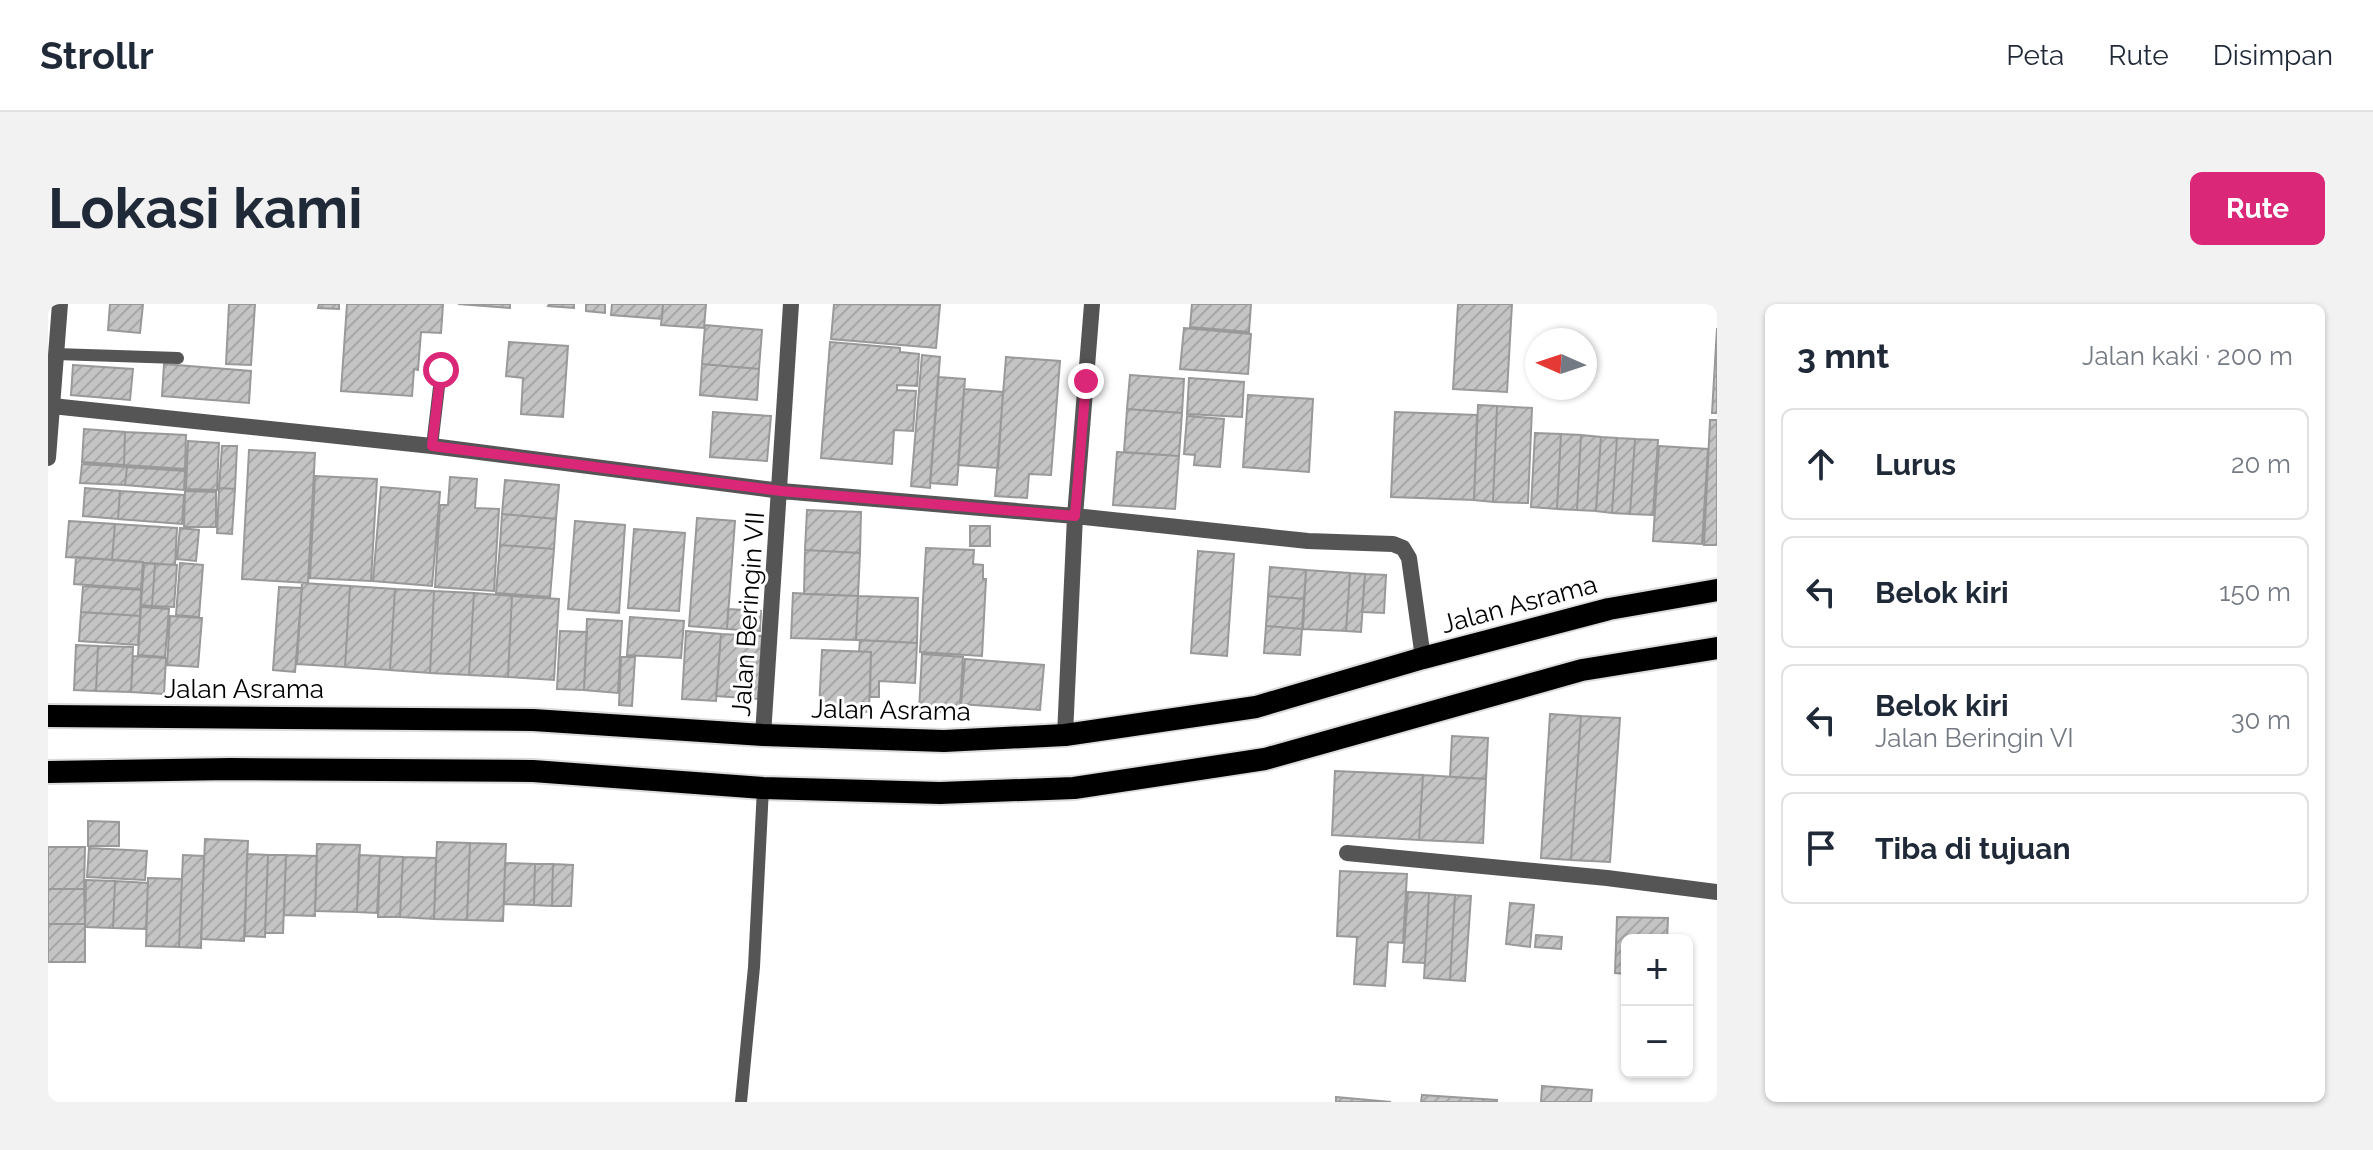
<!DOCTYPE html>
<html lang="id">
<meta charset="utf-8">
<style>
body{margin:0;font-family:Raleway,sans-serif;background:#f2f2f3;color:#1f2937}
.controls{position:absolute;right:24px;bottom:24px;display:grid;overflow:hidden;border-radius:12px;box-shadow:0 2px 6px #0004}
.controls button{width:72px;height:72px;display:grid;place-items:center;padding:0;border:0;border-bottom:2px solid #e0e1e3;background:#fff;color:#1f2937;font:40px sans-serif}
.compass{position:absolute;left:1477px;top:24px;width:72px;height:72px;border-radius:50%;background:#fff;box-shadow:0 2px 6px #0004;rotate:273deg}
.stop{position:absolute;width:24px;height:24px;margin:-18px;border:6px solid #db2777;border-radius:50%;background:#fff}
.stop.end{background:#db2777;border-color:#fff;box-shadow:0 2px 8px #0008}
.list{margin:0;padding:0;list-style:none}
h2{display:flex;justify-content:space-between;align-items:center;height:104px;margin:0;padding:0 32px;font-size:34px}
h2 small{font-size:26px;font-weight:400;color:#747a83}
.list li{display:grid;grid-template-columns:52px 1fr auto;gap:24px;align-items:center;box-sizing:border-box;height:112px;margin:0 16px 16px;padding:0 16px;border:2px solid #e0e1e3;border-radius:12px}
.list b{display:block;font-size:30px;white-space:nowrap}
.list p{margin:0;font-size:26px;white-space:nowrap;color:#747a83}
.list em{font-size:26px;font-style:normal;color:#747a83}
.icon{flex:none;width:44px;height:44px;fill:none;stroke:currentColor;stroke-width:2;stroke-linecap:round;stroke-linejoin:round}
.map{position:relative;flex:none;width:1669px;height:798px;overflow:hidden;border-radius:12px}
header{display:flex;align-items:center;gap:48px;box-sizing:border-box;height:112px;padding:0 40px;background:#fff;border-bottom:2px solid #e0e1e3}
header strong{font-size:38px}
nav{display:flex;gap:44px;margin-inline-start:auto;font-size:28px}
.intro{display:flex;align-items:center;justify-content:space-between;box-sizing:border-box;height:192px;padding:0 48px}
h1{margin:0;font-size:56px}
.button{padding:20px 36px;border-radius:12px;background:#db2777;color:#fff;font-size:28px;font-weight:700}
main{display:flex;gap:48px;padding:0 48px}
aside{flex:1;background:#fff;border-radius:12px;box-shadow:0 2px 6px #0004}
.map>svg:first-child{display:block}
.building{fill:url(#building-hatch);stroke:#999;stroke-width:2}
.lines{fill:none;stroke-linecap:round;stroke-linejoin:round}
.trunk-casing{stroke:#dbdbdb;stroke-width:26}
.service{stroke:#555;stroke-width:12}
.minor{stroke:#555;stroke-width:16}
.tertiary{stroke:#555;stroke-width:16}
.trunk{stroke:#000;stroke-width:22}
.route{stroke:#db2777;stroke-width:10}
.labels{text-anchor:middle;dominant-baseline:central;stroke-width:6;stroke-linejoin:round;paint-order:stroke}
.street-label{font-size:26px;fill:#000;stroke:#fff}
</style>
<header>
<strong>Strollr</strong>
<nav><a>Peta</a><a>Rute</a><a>Disimpan</a></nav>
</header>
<div class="intro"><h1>Lokasi kami</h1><a class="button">Rute</a></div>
<main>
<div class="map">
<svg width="1669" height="798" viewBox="0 0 1669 798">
<defs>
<pattern id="building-hatch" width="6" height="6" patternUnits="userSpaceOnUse" patternTransform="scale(2)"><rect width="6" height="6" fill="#c4c4c4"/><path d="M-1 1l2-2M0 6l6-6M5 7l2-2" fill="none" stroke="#a7a7a7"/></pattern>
</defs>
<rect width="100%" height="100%" fill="#fff"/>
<path class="building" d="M62,0H95L92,29L60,26Z
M181,0H207L203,61L178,60Z
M271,0H291V5L270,4Z
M299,0H395L393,29L373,28L370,66L366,65L364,92L293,87Z
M410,0H462V4Z
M501,0H526V4L500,2Z
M538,0H557V9L538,7Z
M564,0H615L614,15L563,11Z
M615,0H658L656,24L613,21Z
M786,0L892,1L888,44L783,35Z
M1144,0H1203L1201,28L1142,23Z
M1410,0H1464L1459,88L1405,85Z
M657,21L714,26L711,65L654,60Z
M1136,24L1203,30L1200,70L1132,65Z
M1669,24V109H1664Z
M461,38L520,42L515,113L473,110L475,74L458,72Z
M782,38L852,44V48L871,50L869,82L849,81V86L868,87L865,127L846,126L844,160L773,154Z
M874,51L892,53L882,184L863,182Z
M958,53L1012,57L1003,171L981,170L979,194L947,192Z
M116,60L203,67L201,99L114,92Z
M654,60L711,65L709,96L652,91Z
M25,61L85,65L82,96L23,91Z
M1082,71L1136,75L1134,109L1079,105Z
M890,73L917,75L909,181L882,179Z
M1141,74L1196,78L1194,113L1139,110Z
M916,85L955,88L950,164L910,161Z
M1200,91L1265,95L1261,168L1195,163Z
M1430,101L1449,102L1445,198L1426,196Z
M1449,102L1484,104L1480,199L1445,198Z
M1079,105L1134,109L1131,152L1076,148Z
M665,108L723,112L719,157L662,153Z
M1347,108L1429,111L1426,196L1343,193Z
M1139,112L1176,115L1172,163L1146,161L1147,151L1136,150Z
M1662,116H1669V241H1656Z
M36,125L77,128L76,161L34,158Z
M77,128L138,131L137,165L76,161Z
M1487,129L1513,130L1509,205L1483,203Z
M1513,130L1533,131L1529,206L1509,205Z
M1533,131L1553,133L1548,207L1529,206Z
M1553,133L1569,134L1564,209L1548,207Z
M1569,134L1587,135L1582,210L1564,209Z
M1587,135L1610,136L1605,211L1582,210Z
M140,137L171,139L169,186L138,185Z
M174,142H189L187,185L171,184Z
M1611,142L1660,145L1654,240L1605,237Z
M201,146L267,149L260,279L194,275Z
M1069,148L1131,152L1127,205L1065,201Z
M34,160L79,163L77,181L32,179Z
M79,163L137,167L136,186L77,181Z
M267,172L329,175L323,277L262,274Z
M402,173L429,175L427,204L451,205L446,287L387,283L392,201H400Z
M457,176L511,181L508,215L454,210Z
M333,183L392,188L384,282L325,277Z
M37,184L72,187L70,215L35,212Z
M171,184L187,185L184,230L169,229Z
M72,187L136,191L134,220L70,215Z
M137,187L168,188V223H136Z
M759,206L813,208L812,249L757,246Z
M454,210L508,215L506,245L452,241Z
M649,214L687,217L679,325L641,322Z
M21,217L67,220L64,256L18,253Z
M527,217L577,221L571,309L520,305Z
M67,220L129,224L127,261L64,256Z
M922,222H942V242H922Z
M132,224L151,226L148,257L129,255Z
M586,225L637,229L631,307L580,304Z
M452,241L506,245L502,293L448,289Z
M878,244L926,246L925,260L935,261V275H938L934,352L872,348Z
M757,246L812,249L810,292L756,290Z
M1150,247L1186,250L1179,352L1143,349Z
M28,253L95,258L93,285L26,280Z
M96,259L107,260L104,302L93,301Z
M132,259L155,261L151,313L128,311Z
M107,260L129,261L126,303L104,302Z
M1222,263L1258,266L1256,295L1220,292Z
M1258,266L1302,269L1298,327L1255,325Z
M1302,269L1317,270L1313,328L1298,327Z
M1317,270L1338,271L1336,309L1314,308Z
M254,279L302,282L297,363L249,360Z
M35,282L93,286L92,312L33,308Z
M302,282L347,285L342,366L297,363Z
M231,283L254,284L247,368L225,366Z
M347,285L386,287L382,369L342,366Z
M386,287L426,289L421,371L382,369Z
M426,289L464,292L460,373L421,371Z
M745,289L810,292L808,336L743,334Z
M464,292L511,295L506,376L460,373Z
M810,292L870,294L869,339L808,336Z
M1220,292L1256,295L1254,325L1218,322Z
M93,303L121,305L117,353L90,351Z
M680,305L713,307L712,327L679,325Z
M33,308L92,312L90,341L31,337Z
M122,312L154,314L150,363L119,361Z
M582,313L636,317L633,354L579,351Z
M539,315L574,317L570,389L536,386Z
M1218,322L1254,325L1252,351L1216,349Z
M512,327L539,328L536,386L509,385Z
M638,327L673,330L668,397L634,395Z
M673,330L714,332L710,395L668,392Z
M812,336L869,339L867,379L831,377V393H822L823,348H811Z
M28,341L50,342L48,387L26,386Z
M50,342L85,343L83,388L48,387Z
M774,346L823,348L821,408L771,406Z
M874,350L915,353L912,402L897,401V408L871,407Z
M85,352L118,354L116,390L83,388Z
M573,353H587L584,402L571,401Z
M917,355L996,361L992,406L913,400Z
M1502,410L1533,412L1523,556L1493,554Z
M1533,412L1572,414L1562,558L1523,556Z
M1404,432L1440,434L1438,475L1402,473Z
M1287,467L1375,471L1371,536L1284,531Z
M1375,471L1438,475L1435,539L1371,536Z
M40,517L71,518V542H40Z
M157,535L200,537L196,637L153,635Z
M389,538L422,539L419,616L386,615Z
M422,539L458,540L455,617L419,616Z
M269,540L312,541L309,608L267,607Z
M0,543H37L36,585H0Z
M41,544L99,547L97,576L39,573Z
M199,550L220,551L217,633L197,632Z
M135,551L156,552L153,644L131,643Z
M220,551H238L235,629H217Z
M238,551L269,552L267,612L236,611Z
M311,551L332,552L329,609L309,608Z
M332,552L355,553L352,613H330Z
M355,553L388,554L386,615L352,613Z
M457,559L487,560L486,601L456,600Z
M487,560H505L504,602L486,601Z
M505,560L525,561L523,602H504Z
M1292,567L1359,570L1355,639L1340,638L1337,682L1306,680L1309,633L1289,632Z
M100,574L134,575L131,643L98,642Z
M38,576L67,577L65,624L37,623Z
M67,577L100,579L98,625L65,624Z
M0,585H36L37,620H0Z
M1360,588L1381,589L1377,659L1355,658Z
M1381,589L1407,591L1402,676L1376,674Z
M1407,591L1423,592L1417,677L1402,676Z
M1462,599L1486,601L1482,643L1458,640Z
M1569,613L1620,614L1619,636H1579V670L1567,669Z
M0,620H37V658H0Z
M1488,631L1514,633L1513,645L1487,643Z
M1494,782L1544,786L1543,798H1493Z
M1374,791L1449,796V798H1373Z
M1288,793L1343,798H1288Z"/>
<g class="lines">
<defs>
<path id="trunk" d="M0,412L485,416L715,431L896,437L1017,431L1208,403L1375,354L1561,305L1669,286
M0,468L182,465L485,467L715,484L892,489L1026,484L1217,455L1534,366L1669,344"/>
</defs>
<use href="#trunk" class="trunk-casing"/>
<path class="service" d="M8,50L130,54
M384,142L393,66
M693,798L706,663L715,484"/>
<path class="minor" d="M4,102L384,142L733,187L1027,212L1260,237L1345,240L1355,244L1361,254L1375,354
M715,431L743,0
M1017,431L1027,212L1044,0
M1299,549L1559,574L1669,588"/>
<path class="tertiary" d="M0,154L12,0"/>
<use href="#trunk" class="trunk"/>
</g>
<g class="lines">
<path class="route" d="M393,66L384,142L733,187L1027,212L1038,77"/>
</g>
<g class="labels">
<g class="street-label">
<text transform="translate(1471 300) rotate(-15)">Jalan Asrama</text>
<text transform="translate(700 310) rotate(-86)">Jalan Beringin VII</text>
<text x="196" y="385">Jalan Asrama</text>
<text transform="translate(843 406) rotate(1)">Jalan Asrama</text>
</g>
</g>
</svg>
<div class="controls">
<button>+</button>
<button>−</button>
</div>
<svg class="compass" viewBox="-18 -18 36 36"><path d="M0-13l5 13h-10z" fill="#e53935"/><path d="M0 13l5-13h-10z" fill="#747a83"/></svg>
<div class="stop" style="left:393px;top:66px"></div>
<div class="stop end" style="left:1038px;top:77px"></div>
</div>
<aside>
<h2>3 mnt<small>Jalan kaki · 200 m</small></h2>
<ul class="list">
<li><svg class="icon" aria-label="ahead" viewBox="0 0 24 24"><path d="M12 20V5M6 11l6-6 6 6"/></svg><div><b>Lurus</b></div><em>20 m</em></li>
<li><svg class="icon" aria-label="left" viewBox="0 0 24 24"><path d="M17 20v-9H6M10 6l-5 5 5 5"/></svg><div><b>Belok kiri</b></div><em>150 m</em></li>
<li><svg class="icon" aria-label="left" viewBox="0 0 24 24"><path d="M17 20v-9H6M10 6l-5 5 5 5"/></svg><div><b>Belok kiri</b><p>Jalan Beringin VI</p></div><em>30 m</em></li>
<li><svg class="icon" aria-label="arrive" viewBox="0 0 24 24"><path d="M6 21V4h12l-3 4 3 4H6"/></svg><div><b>Tiba di tujuan</b></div></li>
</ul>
</aside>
</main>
